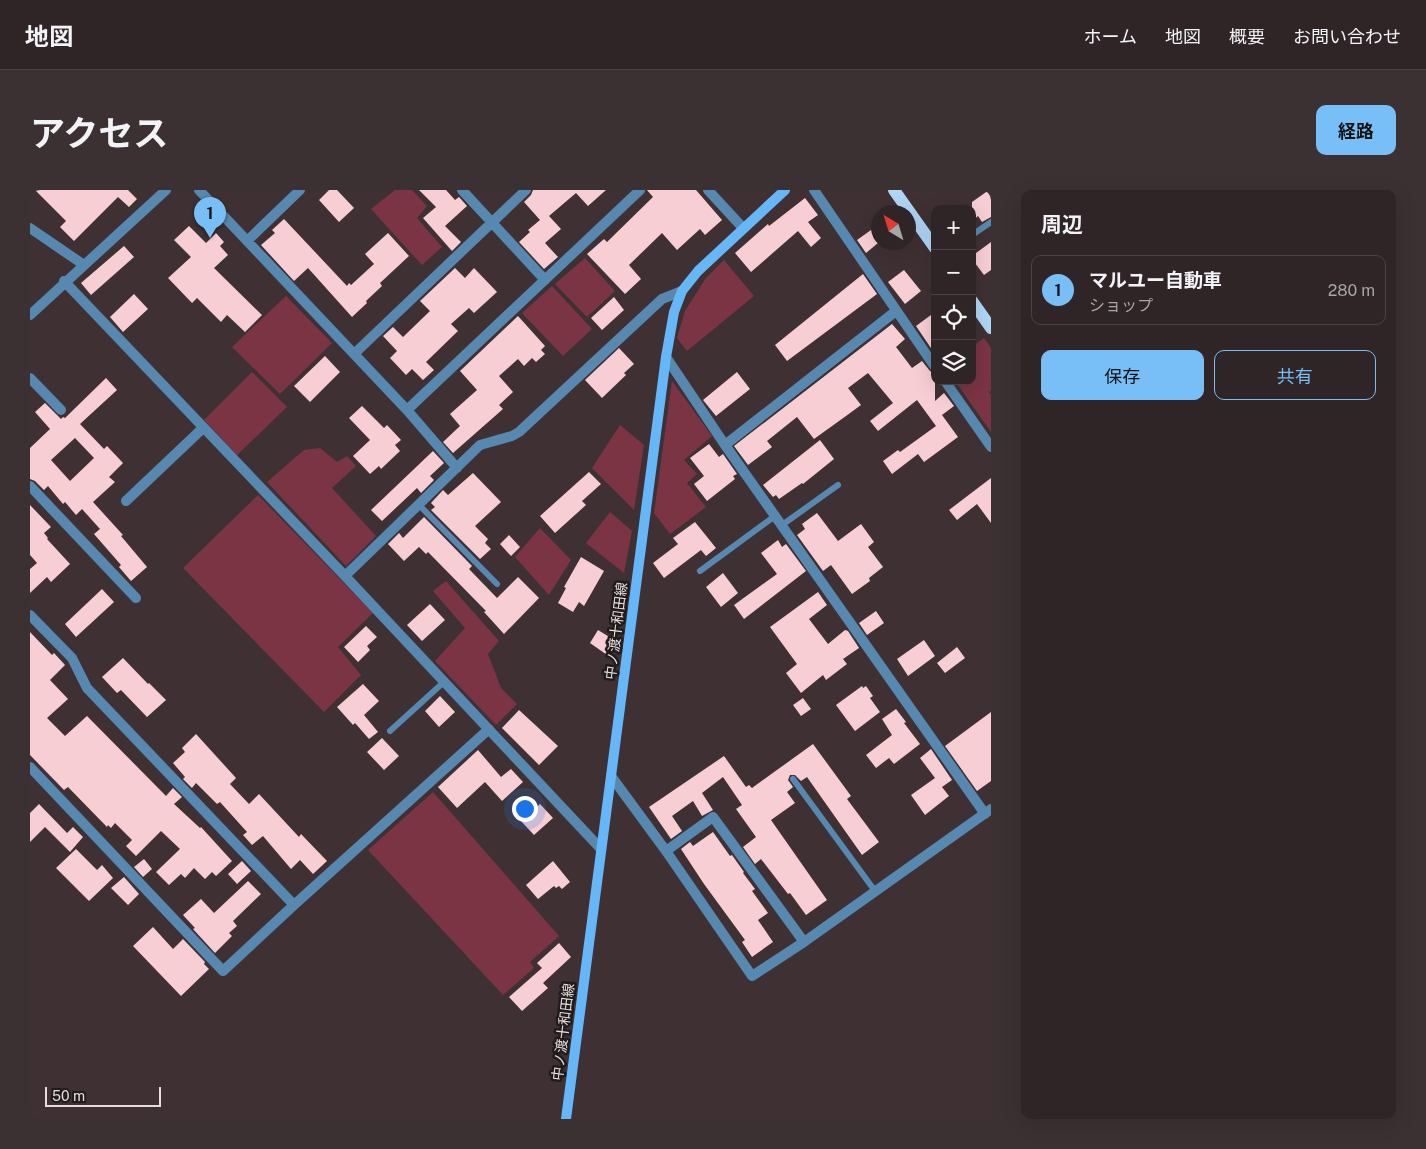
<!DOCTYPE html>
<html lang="ja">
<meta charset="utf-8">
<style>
body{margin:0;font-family:"Public Sans","Noto Sans JP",sans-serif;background:#3b3132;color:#f1f3f6}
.controls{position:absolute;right:15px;top:15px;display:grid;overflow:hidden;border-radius:10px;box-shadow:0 5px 20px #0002}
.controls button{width:45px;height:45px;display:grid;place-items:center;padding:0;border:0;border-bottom:1px solid #4a4243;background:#2f2526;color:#f1f3f6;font:25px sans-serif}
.compass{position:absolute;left:841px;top:15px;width:45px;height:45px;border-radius:50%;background:#2f2526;box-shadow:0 5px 20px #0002;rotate:322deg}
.scale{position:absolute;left:15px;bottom:12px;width:116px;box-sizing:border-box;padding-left:5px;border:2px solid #e6ddde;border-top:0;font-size:14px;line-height:18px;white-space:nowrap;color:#e6ddde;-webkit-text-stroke:4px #211b1b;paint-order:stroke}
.you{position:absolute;left:494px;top:618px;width:18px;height:18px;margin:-12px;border:4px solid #fff;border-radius:50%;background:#1a73e8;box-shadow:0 0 0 8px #1a73e833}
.badge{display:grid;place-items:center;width:32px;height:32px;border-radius:50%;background:#78bff7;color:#111;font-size:16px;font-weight:700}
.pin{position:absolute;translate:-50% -41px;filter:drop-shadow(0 1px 2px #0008)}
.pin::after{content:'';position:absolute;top:26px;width:18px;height:15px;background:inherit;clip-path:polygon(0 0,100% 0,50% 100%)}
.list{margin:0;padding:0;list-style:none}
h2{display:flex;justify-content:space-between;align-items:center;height:65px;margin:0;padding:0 20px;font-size:21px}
h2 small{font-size:16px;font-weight:400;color:#a7a5a7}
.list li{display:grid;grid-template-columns:32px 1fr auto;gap:15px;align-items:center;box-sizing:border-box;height:70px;margin:0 10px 10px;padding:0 10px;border:1px solid #4a4243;border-radius:10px}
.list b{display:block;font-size:19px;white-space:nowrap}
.list p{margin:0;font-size:16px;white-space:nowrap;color:#a7a5a7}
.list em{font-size:16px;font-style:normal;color:#a7a5a7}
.actions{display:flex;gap:10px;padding:15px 20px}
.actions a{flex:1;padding:11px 0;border:1px solid #78bff7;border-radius:10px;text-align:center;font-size:18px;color:#78bff7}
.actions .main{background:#78bff7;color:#111}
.icon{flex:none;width:28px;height:28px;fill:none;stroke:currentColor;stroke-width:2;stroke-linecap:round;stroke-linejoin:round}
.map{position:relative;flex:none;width:961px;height:929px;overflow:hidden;border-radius:10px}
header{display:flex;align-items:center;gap:30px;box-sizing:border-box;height:70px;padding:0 25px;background:#2f2526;border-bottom:1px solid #4a4243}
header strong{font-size:24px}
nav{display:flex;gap:28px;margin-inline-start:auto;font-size:18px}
.intro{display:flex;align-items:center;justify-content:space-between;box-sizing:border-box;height:120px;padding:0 30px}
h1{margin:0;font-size:35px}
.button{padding:12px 22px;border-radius:10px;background:#78bff7;color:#111;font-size:18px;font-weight:700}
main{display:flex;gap:30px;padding:0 30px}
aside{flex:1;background:#2f2526;border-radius:10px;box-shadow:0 5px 20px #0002}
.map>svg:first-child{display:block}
.green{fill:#7b3444}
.building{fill:#f7ced4;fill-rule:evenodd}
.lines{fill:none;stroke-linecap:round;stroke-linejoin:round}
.service{stroke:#5789b0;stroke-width:6}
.minor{stroke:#5789b0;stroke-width:10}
.secondary{stroke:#65b7f7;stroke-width:10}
.primary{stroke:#b0d7f7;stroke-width:12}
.labels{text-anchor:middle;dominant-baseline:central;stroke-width:5;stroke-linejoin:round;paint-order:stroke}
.street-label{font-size:14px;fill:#e6ddde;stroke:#211b1b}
</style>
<header>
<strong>地図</strong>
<nav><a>ホーム</a><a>地図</a><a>概要</a><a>お問い合わせ</a></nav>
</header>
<div class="intro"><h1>アクセス</h1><a class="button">経路</a></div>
<main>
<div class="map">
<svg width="961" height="929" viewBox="0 0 961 929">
<rect width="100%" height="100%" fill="#3f3133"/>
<path class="green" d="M365,0H382L397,16L387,28L412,57L392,75L341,19Z
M555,68L585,101L557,127L525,94Z
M694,70L724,106L657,161L647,148L655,121L676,88Z
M522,96L562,139L533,166L492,123Z
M256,106L302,153L250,204L202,157Z
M954,148L961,158V201L959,202L961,205V242L925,191H942V157Z
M222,182L257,217L207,265L174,230Z
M642,191L682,246L654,270L667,284L657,293L676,317L640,344L624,323Z
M590,235L614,255L604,320L562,278Z
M290,258L307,272L317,266L326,276L302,298L346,346L316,376L237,292L274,260Z
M228,305L343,423L308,457L331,485L294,522L153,378Z
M580,322L602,341L594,383L556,353Z
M510,338L541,370L519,405L485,367Z
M416,391L469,451L458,464L471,498L487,514L466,535L405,471L435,438L403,401Z
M403,602L529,746L500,772L504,778L473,805L338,660Z"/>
<path class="building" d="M5,0H98L107,9L99,17L88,7L44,51L30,37L36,31Z
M299,0H307L324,18L309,32L289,10Z
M389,0H416L425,10L429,7L437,16L415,36L431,52L422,61L393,28L406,17Z
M503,0H576L558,16L546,3L519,26L531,39L515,53L528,67L514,79L489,52L500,42L498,40L510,30L494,12L501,5Z
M617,0H666L692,30L675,45L670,39L647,60L632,43L599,75L611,89L595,104L557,64L574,49L577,52L623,7Z
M959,0H961V27L952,32L948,26L942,31V12Z
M775,8L788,25L778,32L791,48L781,57L768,41L721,82L705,63L738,34L739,36Z
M254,29L317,96L319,93L321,95L344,74L335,64L358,43L379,66L350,93L352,96L336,111L337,113L322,127L278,78L264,91L231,55L245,43L242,40Z
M848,35V53L836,63L827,50Z
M159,36L176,53L186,43L194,52L190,56L198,65L184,78L232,125L215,142L197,125L191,132L167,108L162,113L138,88L161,67L144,50Z
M961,52V80L954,85L942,69V66Z
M94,56L104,67L61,105L51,93Z
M425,78L435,88L444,78L467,102L444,123L439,118L421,134L428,141L396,172L404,180L393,190L382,179L376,185L360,168L367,161L353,146L363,137L373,147L400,121L390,111Z
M874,80L891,101L875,114L858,92Z
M833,84L847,104L757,171L745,155Z
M104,104L118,119L93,142L80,127Z
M584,107L594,120L572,140L561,128Z
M905,122V164L886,136Z
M488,126L515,156L511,160L515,164L506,172L502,168L494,176L488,169L469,186L483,202L469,215L473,219L423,263L413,252L430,236L420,224L447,200L430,181Z
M862,134L875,149L866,157L882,178L892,171L900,181L905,184V211L914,203L924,216L912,225L928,247L894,272L888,264L862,284L853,271L868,260L870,262L906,236L887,210L848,241L840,231L863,213L838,183L818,198L831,215L816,226L784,249L767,227L737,251L742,257L718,275L704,256Z
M589,158L604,174L594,183L596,185L572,208L555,190Z
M295,166L310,182L280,212L264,196Z
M707,182L720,199L686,226L673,210Z
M76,188L87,200L50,234L74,259L77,256L93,273L79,287L85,292L63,312L93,345L91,346L117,377L101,391L89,377L91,375L64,344L70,339L52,319L46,325L35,312L33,314L18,296L14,300L5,291L0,289V258L20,239L5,222L15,213L31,229L33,227L35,228ZM45,248L64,268L40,291L21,270Z
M332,216L354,238L357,235L371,250L365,255L370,261L351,279L349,276L340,284L323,266L340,250L319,228Z
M790,250L804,269L773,294L772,293L749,309L746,305L743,307L733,295Z
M679,254L689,267L693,264L707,284L703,286L705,289L677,311L664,294L674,286L660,268Z
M403,261L414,273L400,286L404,290L391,303L387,298L352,331L341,320Z
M559,282L571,294L552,311L556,315L525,343L510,326Z
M443,283L471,312L445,336L458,349L455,353L461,359L450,369L401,320L405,317L401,313L413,300L418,305Z
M961,288V333L947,314L927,330L919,320Z
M0,315L21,337L14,343L18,348L17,349L40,374L21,392L17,387L0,403V379L7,373L0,365Z
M787,323L808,351L831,334L844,352L838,357L853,377L839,388L840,391L822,404L801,375L793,381L767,345L775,339L772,334Z
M394,327L442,376L439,379L467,408L488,387L509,408L474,444L454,422L456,421L398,362L396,364L389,357L374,371L358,354L369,343L373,348Z
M665,332L686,358L676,366L671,360L634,388L623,373L648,354L643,348Z
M479,345L490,357L481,366L470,354Z
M748,350L752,357L756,354L776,381L714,429L704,415L747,384L731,363Z
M551,367L574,381L554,416L549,412L543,422L528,413L536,398L534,397Z
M693,383L708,403L691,417L676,397Z
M72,399L84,412L46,447L35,434Z
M788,402L797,415L779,429L798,454L815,440L818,441L829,458L813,469L817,474L796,490L793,485L771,503L756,483L767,474L740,437Z
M400,414L415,430L392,451L377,435Z
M846,421L854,433L837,445L829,433Z
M336,436L347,447L337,456L340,460L328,472L314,457Z
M568,440L589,453L580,467L560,453Z
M0,442L22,465L24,463L35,475L20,490L38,509L17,528L35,546L57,526L136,606L143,598L152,607L144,614L170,638L171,637L202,671L186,686L182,682L175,689L164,678L155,688L151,684L139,695L126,682L150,659L131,641L106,666L96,656L102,650L85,633L81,638L78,635L77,637L38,597L34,600L0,565Z
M894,450L905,466L878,486L867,469Z
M927,457L935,468L915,483L907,473Z
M93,468L118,494L119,493L136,510L117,527L91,500L87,503L72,487Z
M333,494L349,511L334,525L348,542L339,549L325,533L323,535L307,517Z
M832,496L833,498L836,496L843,506L840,508L850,522L825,541L806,515Z
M410,506L425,522L409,537L395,521Z
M773,508L781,519L771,526L763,515Z
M866,519L876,532L874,533L890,554L864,574L859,568L846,578L836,565L862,545L852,529Z
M489,520L528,556L509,575L472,538Z
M961,522V591L947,601L915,556Z
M166,544L206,588L200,594L219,614L229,604L269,647L271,644L297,671L283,684L270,670L261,679L233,646L222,655L213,645L217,642L190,612L187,614L166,593L162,598L153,589L155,587L143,573L155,562L152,558Z
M352,548L369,566L354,580L337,562Z
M783,554L821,606L817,609L849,652L832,665L777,587L771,591L765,585H760L758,590L763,597L757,602L765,613L741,630L797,710L776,725L760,703L758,704L731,669L725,674L713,657L726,647L706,619L712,615L693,587L672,603L683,620L672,626L663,611L642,626L652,641L641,649L619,617L694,566L716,597L719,595L722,598Z
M901,559L922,590L912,597L919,606L895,625L881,605L905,588L890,568Z
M448,560L471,587L481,579L493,592L472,611L455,592L427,618L408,597Z
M9,614L37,643L43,637L53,647L40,662L15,637L0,652V623Z
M510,614L523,628L504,645L491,631Z
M683,642L700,666L702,665L714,682L713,683L725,699L722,701L738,723L728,730L743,752L722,767L712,752L715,750L674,694L651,659L660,652L663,656Z
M46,659L67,680L72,675L83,688L59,711L26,678Z
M114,669L122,679L113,687L104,677Z
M212,671L221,681L207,694L198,684Z
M523,671L540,692L532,699L529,696L526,698L524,696L508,709L496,695Z
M94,687L109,704L98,715L81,698Z
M218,691L231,704L203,731L207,736L199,743L202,746L185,763L163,739L165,738L153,725L171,709L184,723Z
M123,737L143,759L153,749L175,772L174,774L179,779L151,806L103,756Z
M529,753L541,767L513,793L518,798L492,821L479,807L512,778L507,773Z"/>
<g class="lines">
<path class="service" d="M942,45L961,32
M942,53V54
M389,315L467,394
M752,335L808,295
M670,381L745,326
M360,541L415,491
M763,589L845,701"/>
<path class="minor" d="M169,0L377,220L427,278
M432,0L515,90
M678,0L713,38
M784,0L905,177
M0,38L54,75
M217,51L270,0
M34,91L315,386L571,659
M0,125L136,0
M324,164L496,0
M636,167L695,255L955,624
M0,188L31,220
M915,191L961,257
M377,220L610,0
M695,255L866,121
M0,296L106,408
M96,311L173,238
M315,386L450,255L482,246L489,242L632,109L652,101
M0,425L42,468L57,498L264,715
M0,577L193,781L264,715L459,539
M581,586L636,661L722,786L774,752L961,619
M636,661L683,627L774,752"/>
<path class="secondary" d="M536,929L636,167L644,122L652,101L668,81L755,0"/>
<path class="primary" d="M864,0L905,58
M942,111L961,138"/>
</g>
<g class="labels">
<g class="street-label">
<text transform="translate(586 441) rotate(-83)">中ノ渡十和田線</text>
<text transform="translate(533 842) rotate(-83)">中ノ渡十和田線</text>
</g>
</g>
</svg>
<div class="controls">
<button>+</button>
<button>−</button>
<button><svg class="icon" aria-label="locate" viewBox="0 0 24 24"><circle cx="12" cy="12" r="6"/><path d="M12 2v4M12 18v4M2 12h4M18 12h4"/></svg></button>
<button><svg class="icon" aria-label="layers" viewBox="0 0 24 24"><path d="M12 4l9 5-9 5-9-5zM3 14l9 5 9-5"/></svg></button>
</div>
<svg class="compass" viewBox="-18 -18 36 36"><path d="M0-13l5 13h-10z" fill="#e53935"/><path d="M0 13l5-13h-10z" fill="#a7a5a7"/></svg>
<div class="scale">50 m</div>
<div class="you"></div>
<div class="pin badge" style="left:180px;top:48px">1</div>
</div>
<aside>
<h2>周辺<small></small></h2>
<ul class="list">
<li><span class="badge">1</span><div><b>マルユー自動車</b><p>ショップ</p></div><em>280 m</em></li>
</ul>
<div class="actions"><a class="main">保存</a><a>共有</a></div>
</aside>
</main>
